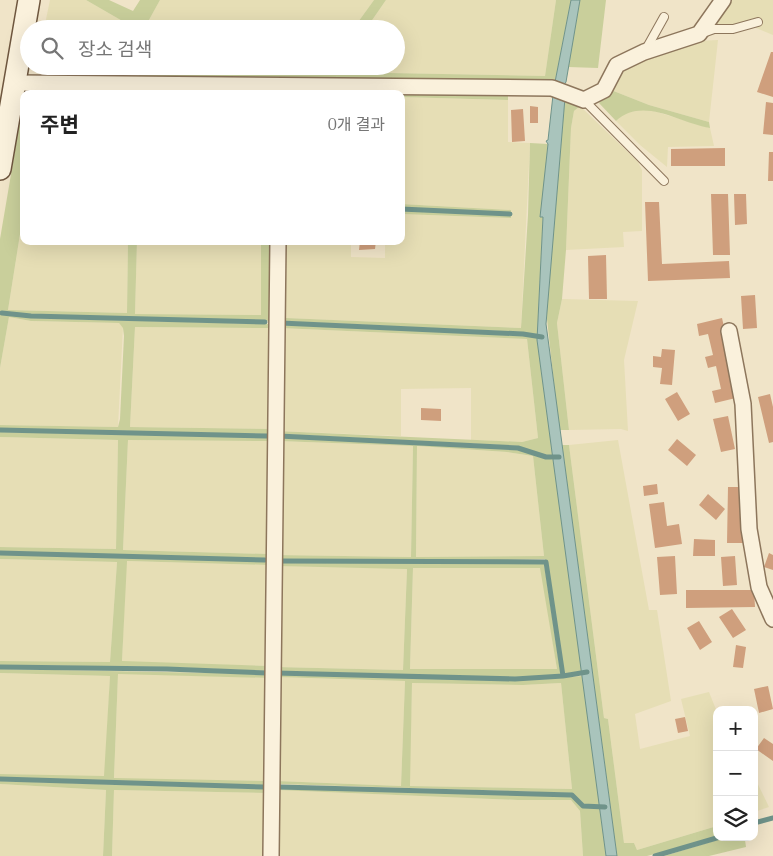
<!DOCTYPE html>
<html lang="ko">
<meta charset="utf-8">
<style>
body{margin:0;font-family:"IBM Plex Serif","Noto Sans KR",serif;background:#f6f6f6;color:#222}
.controls{position:absolute;right:15px;bottom:15px;display:grid;overflow:hidden;border-radius:10px;box-shadow:0 5px 20px #0002}
.controls button{width:45px;height:45px;display:grid;place-items:center;padding:0;border:0;border-bottom:1px solid #e0e0e0;background:#fff;color:#222;font:25px sans-serif}
.list{margin:0;padding:0;list-style:none}
h2{display:flex;justify-content:space-between;align-items:center;height:65px;margin:0;padding:0 20px;font-size:21px}
h2 small{font-size:16px;font-weight:400;color:#767676}
.icon{flex:none;width:28px;height:28px;fill:none;stroke:currentColor;stroke-width:2;stroke-linecap:round;stroke-linejoin:round}
.map{position:relative;flex:none;width:773px;height:856px;overflow:hidden}
.search{position:absolute;background:#fff;box-shadow:0 5px 20px #0002;left:20px;top:20px;width:385px;height:55px;display:flex;align-items:center;gap:12px;box-sizing:border-box;padding:0 18px;border-radius:28px;color:#767676;font-size:19px}
.panel{position:absolute;background:#fff;box-shadow:0 5px 20px #0002;left:20px;top:90px;width:385px;height:155px;border-radius:10px}
.map>svg:first-child{display:block}
.farmland{fill:#e6deb5}
.green{fill:#c9cf9b;fill-rule:evenodd}
.water{fill:#a9c4bc;stroke:#6f938a}
.lines{fill:none;stroke-linecap:round;stroke-linejoin:round}
.stream{stroke:#6f938a;stroke-width:5}
.building{fill:#cf9f7d}
.lane-casing{stroke:#8d765c;stroke-width:10}
.street-casing{stroke:#8d765c;stroke-width:18}
.secondary-casing{stroke:#6f573f;stroke-width:24}
.lane{stroke:#faf1dc;stroke-width:8}
.street{stroke:#faf1dc;stroke-width:15}
.secondary{stroke:#faf1dc;stroke-width:21}
</style>
<div class="map">
<svg width="773" height="856" viewBox="0 0 773 856">
<rect width="100%" height="100%" fill="#f0e4c8"/>
<path class="farmland" d="M50,0H86L131,26V29H44Z
M160,0H374L353,29H144Z
M386,0H556L545,76L336,72L340,66H396V29H366Z
M728,0H773V35L756,28L757,20L735,24H713Z
M718,40L709,122L649,105L611,90L624,68L646,57L697,41Z
M149,66H324L319,71Z
M401,97L508,100V142L530,143L521,328L285,318L286,241H351V257L385,258V241H401V214L509,218L510,210L401,204Z
M580,106L638,162L642,170V231L623,232L624,247L566,250L571,128L574,111Z
M647,109L710,128L714,146L668,147L667,167L640,145L616,121L624,113Z
M24,209V241H128L127,313L8,310Z
M137,241H261V315L135,314Z
M562,299L638,301L624,360L628,431L621,429L569,430L557,323Z
M9,317L31,321L119,323L123,327L118,427L0,425V368Z
M135,327L270,328V429L130,427Z
M280,328L527,339L538,438L522,442L471,440V388L401,389V436L277,431Z
M0,437L118,440L116,549L0,547Z
M128,440L270,441L268,554L123,550Z
M618,440L649,610H657L671,701L635,714L640,749L690,736L681,699L709,692L717,712V826L637,850L634,843H624L608,719L604,718L569,445Z
M278,441L413,446L411,557L276,555Z
M417,446L507,452L533,456L544,556L416,557Z
M0,559L117,562L110,662L0,661Z
M126,561L268,565L269,666L122,662Z
M276,566L407,568L403,670L276,667Z
M413,568H541L557,669H410Z
M0,673L110,676L105,777L0,774Z
M118,673L269,678L267,781L114,779Z
M276,677L405,681L401,786L277,781Z
M412,683L523,685L561,683L572,789L409,786Z
M754,776L769,807L754,812Z
M0,784L106,790L103,856H0Z
M114,790L267,793L266,856H112Z
M277,790L518,800H571L580,811L583,856H275Z"/>
<path class="green" d="M86,0H109L133,11L140,0H160L144,29H131V26Z
M374,0H386L366,29H353Z
M556,0H571L555,82L141,77L138,74L137,66L319,71L324,66H340L336,72L545,76Z
M580,0H606L598,68L568,67Z
M44,86L260,87L257,94H90L48,91Z
M314,90L508,94V100L401,97V94H308Z
M611,90L649,105L709,122L710,128C679,123 643,96 616,121L599,103Z
M24,98V209L8,310L127,313L128,241H137L135,314L261,315V241H271L270,321C181,319 89,323 1,311L0,313L31,318L270,324V328L135,327L130,427L270,429V434L0,429V425L118,427L120,419L124,336L123,328L119,323L31,321L9,317L0,368V239Z
M565,98L580,106L574,111L571,128L566,250L562,299L557,323L569,430H559L546,310Z
M530,143L548,144L541,216L543,217L537,340L553,455L547,456L518,446L278,434L277,431L522,442L538,438L527,339L280,328L279,324L523,336L522,332L279,321L280,241H286V318L521,328L528,215Z
M401,204L511,210V218L401,214V210L509,216L511,214L401,208Z
M0,432L270,437V441L128,440L123,550L268,554V559L0,552V547L116,549L118,440L0,437Z
M277,437L518,449L554,460L582,671L564,675L545,559L410,562L276,559V555L411,557L413,446L278,441ZM417,446L507,452L533,456L544,556L416,557Z
M562,445H569L604,718L608,719L624,843H634L637,850L717,826V836L710,839L647,856H617Z
M0,554L268,561V565L127,561L122,661L269,666V671L167,667L0,665V661L110,662L117,562L0,559Z
M276,562L544,563L561,676L514,677L277,671L276,667L403,670L407,569L276,566ZM413,568H540L557,669H410Z
M0,669L269,674V678L118,674L114,778L267,781V785L110,783L0,778V774L104,776L110,676L0,673Z
M276,674L516,680L583,676L600,805L584,804L572,793L277,784V781L401,786L405,681L276,677ZM412,683L523,685L561,683L572,789L410,786Z
M0,781L267,789V793L114,790L112,856H103L106,790L0,784Z
M277,787L572,797L583,807L600,809L606,856H583L580,811L571,800H518L277,790Z
M727,837H751L745,840L746,847L709,856H664Z"/>
<path class="water" d="M571,0H580L566,82L563,86L555,82Z
M553,95L565,98L546,324L617,856H606L537,340L543,217H540L548,144L546,141L548,140Z"/>
<g class="lines">
<path class="stream" d="M401,209L510,214
M2,313L31,316L265,322
M281,323L523,334L542,337
M0,430L267,436
M279,436L518,448L546,457H559
M0,553L265,560
M280,561L546,562L563,676
M0,667L167,669L267,673
M276,673L515,679L563,676L587,672
M0,779L264,787
M280,787L572,795L583,806L605,807
M754,823L773,818
M655,856L720,837"/>
</g>
<path class="building" d="M771,52H773V97L757,92Z
M106,66H126L125,72L105,70Z
M766,102L773,103V135L763,134Z
M530,106L538,107V123H530Z
M523,109L525,141L512,142L511,110Z
M725,148V166H671V149Z
M769,152H773V181H768Z
M711,194H728L730,255H713Z
M734,194H746L747,224L735,225Z
M645,202H659L662,264L729,261L730,278L648,281Z
M360,241H376L375,249L359,250Z
M606,255L607,299H589L588,256Z
M755,295L757,328L743,329L741,296Z
M722,318L740,397L715,403L712,391L721,389L716,366L708,368L705,357L713,355L708,334L699,336L697,324Z
M662,349L675,350L672,385L660,384L662,368L653,367V356L661,357Z
M677,392L690,414L678,421L665,399Z
M770,394L773,407V442L769,443L758,397Z
M421,408L441,409V421L421,420Z
M728,416L735,449L721,452L713,419Z
M677,439L696,455L687,466L668,450Z
M657,484L658,494L644,496L643,486Z
M728,487H745V543H727Z
M708,494L725,509L716,520L699,505Z
M664,502L667,526L679,524L682,544L655,548L649,504Z
M694,539L715,540V556H693Z
M769,553L773,555V570L764,567Z
M675,556L677,594L660,595L657,557Z
M735,556L737,585L723,586L721,557Z
M686,590H754L755,607L686,608Z
M732,609L746,630L733,638L719,617Z
M699,621L712,642L700,650L687,628Z
M736,645L746,647L743,668L733,667Z
M768,686L773,709L759,713L754,689Z
M685,717L688,731L678,733L675,719Z
M764,738L773,744V761L756,749Z"/>
<g class="lines">
<defs>
<path id="lane" d="M703,33L714,29H733L758,22
M645,51L664,17
M584,100L664,181"/>
<path id="street" d="M16,83L552,88L584,100L604,90L617,65L644,52L699,34L723,0
M729,331L743,404L749,529L759,587L773,619
M271,856L278,241"/>
<path id="secondary" d="M0,169L29,0"/>
</defs>
<use href="#lane" class="lane-casing"/>
<use href="#street" class="street-casing"/>
<use href="#secondary" class="secondary-casing"/>
<use href="#lane" class="lane"/>
<use href="#street" class="street"/>
<use href="#secondary" class="secondary"/>
</g>
</svg>
<div class="controls">
<button>+</button>
<button>−</button>
<button><svg class="icon" aria-label="layers" viewBox="0 0 24 24"><path d="M12 4l9 5-9 5-9-5zM3 14l9 5 9-5"/></svg></button>
</div>
<div class="search"><svg class="icon" aria-label="search" viewBox="0 0 24 24"><circle cx="10" cy="10" r="6"/><path d="M15 15l6 6"/></svg>장소 검색</div>
<section class="panel">
<h2>주변<small>0개 결과</small></h2>
<ul class="list">
</ul>
</section>
</div>
